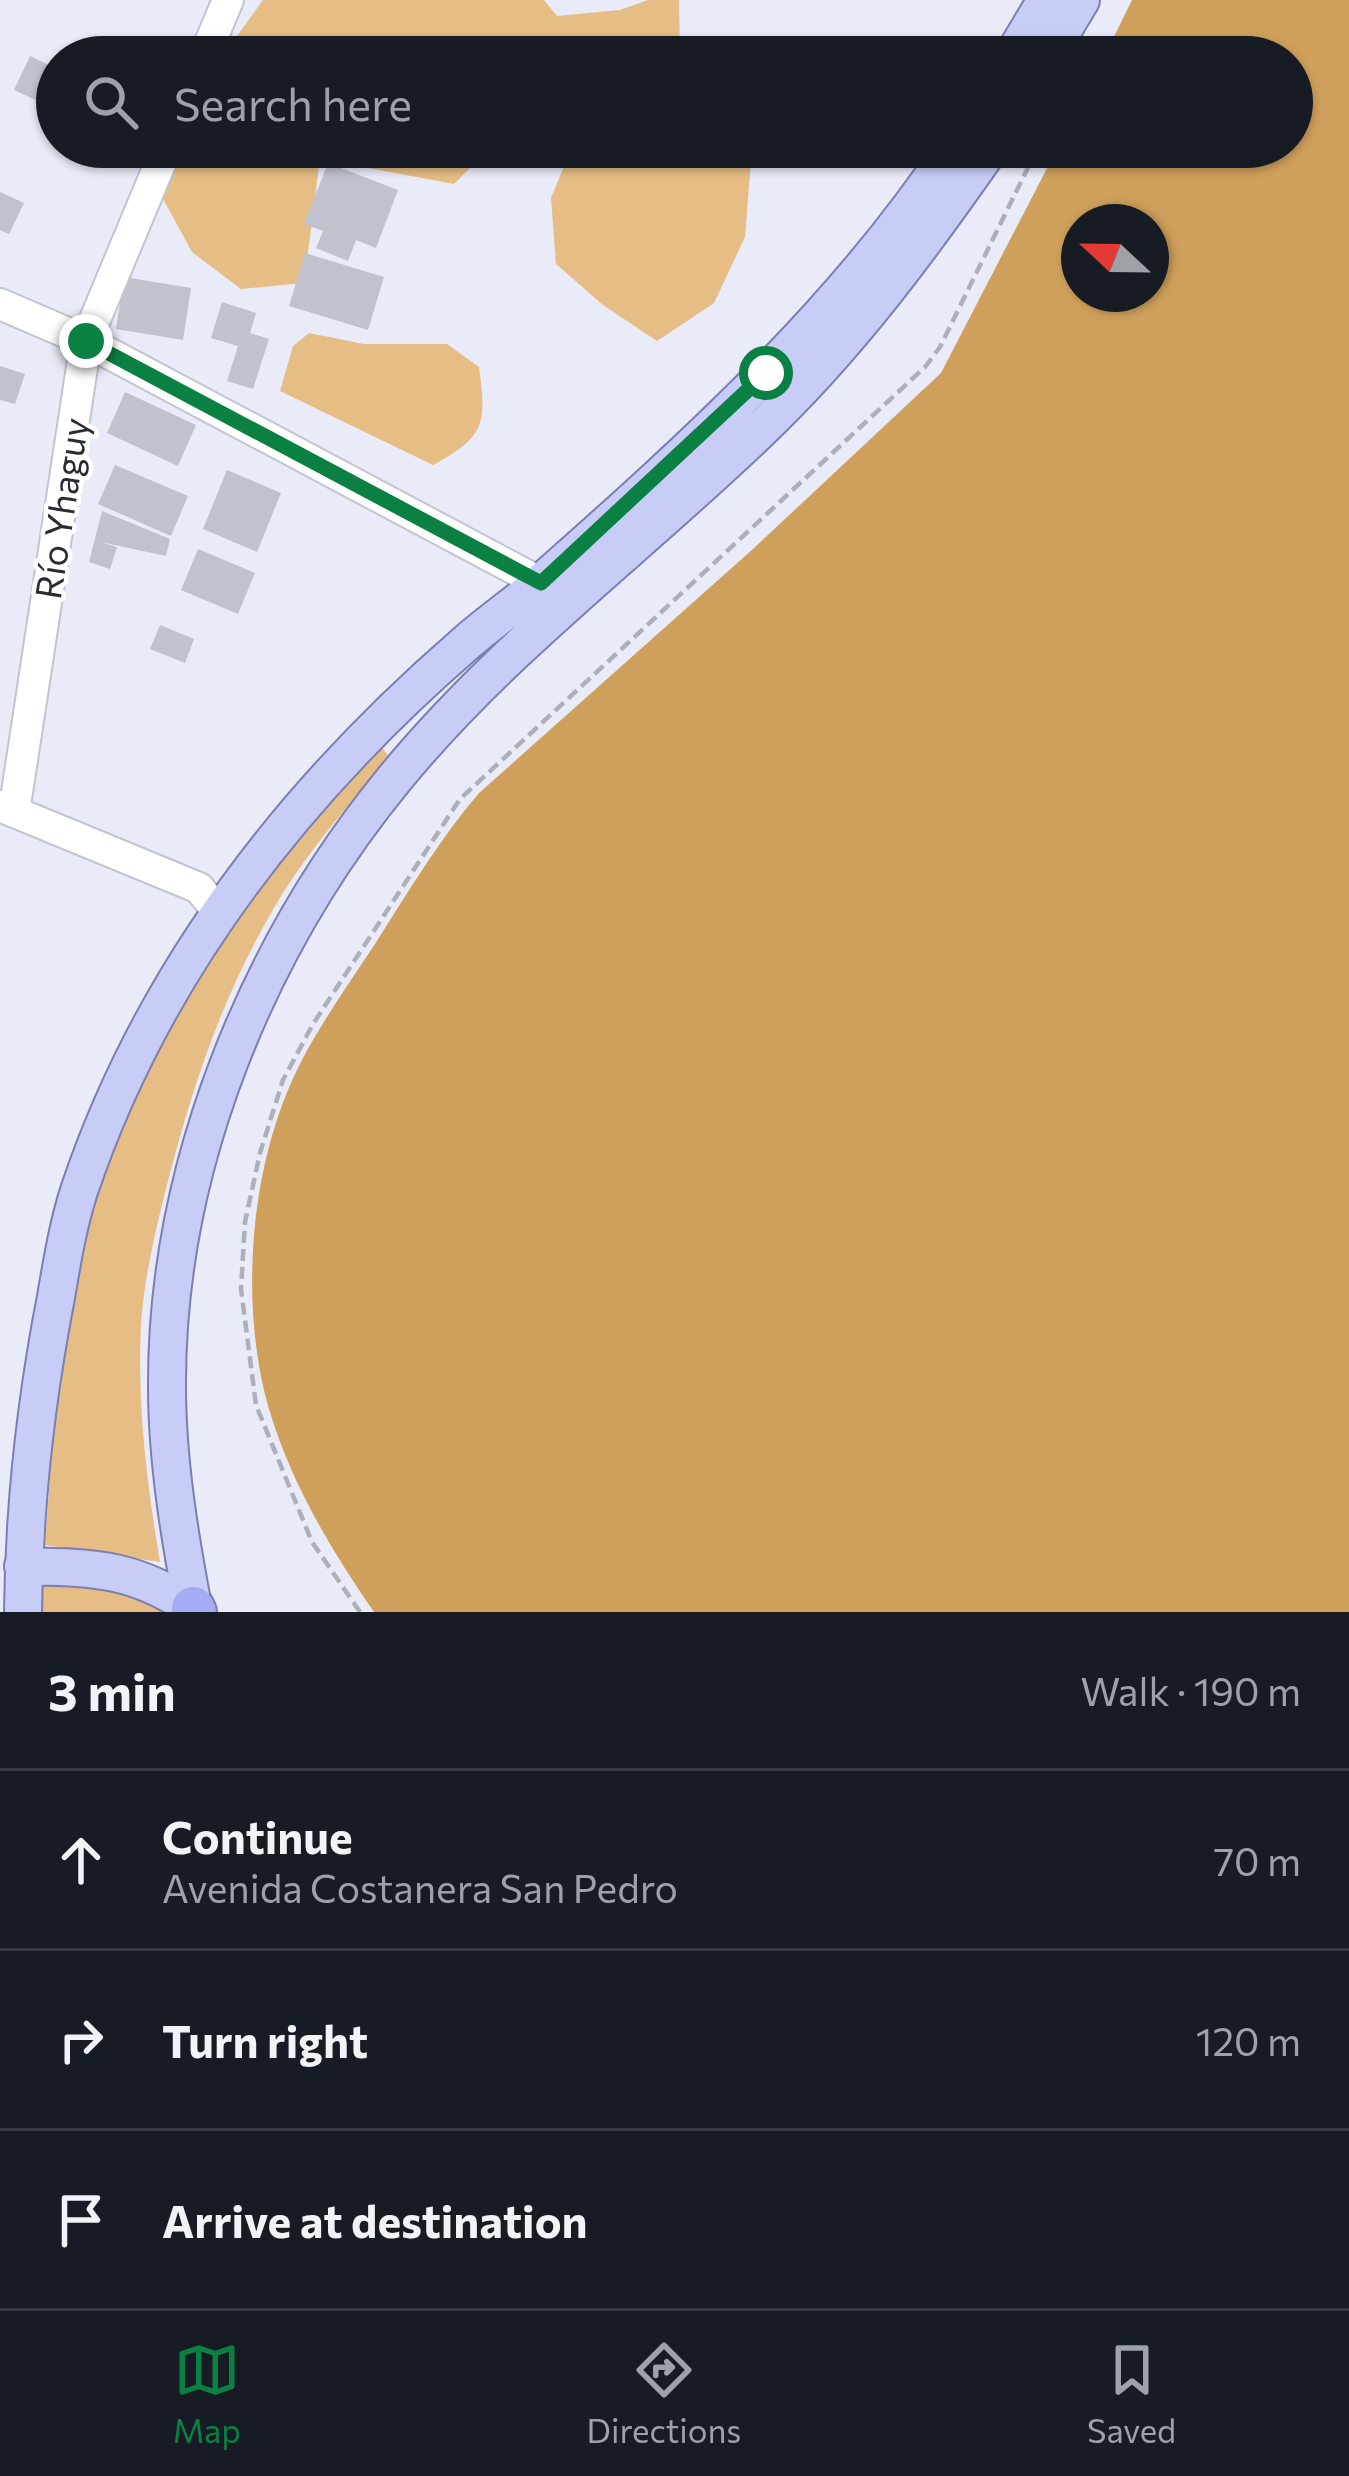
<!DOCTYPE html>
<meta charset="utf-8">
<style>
body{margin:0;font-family:Commissioner,sans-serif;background:#20242c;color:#f1f3f6}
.compass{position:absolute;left:1061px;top:204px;width:108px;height:108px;border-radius:50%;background:#171b24;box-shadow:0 3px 9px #0004;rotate:292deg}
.stop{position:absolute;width:36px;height:36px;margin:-27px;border:9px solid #0b8043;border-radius:50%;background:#fff}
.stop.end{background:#0b8043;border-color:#fff;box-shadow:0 3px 12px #0008}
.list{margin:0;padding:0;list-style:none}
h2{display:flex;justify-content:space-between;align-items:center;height:156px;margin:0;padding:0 48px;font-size:51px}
h2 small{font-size:39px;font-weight:400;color:#9ea1a6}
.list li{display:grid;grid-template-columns:78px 1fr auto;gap:36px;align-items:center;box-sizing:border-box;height:180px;padding:0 48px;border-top:3px solid #363941}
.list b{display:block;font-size:45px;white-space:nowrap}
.list p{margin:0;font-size:39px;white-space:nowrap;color:#9ea1a6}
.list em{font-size:39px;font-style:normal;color:#9ea1a6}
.icon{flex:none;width:66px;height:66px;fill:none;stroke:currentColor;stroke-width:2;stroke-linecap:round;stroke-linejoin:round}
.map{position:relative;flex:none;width:1349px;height:1612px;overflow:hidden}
.search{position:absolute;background:#171b24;box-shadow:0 3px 9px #0004;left:36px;right:36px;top:36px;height:132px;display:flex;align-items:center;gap:30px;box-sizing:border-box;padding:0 42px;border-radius:66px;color:#9ea1a6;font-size:45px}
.sheet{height:696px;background:#171b24}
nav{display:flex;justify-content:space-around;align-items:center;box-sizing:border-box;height:168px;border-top:3px solid #363941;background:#171b24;font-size:33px;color:#9ea1a6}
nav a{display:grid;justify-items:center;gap:6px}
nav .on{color:#0b8043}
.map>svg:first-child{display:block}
.green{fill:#e6bd84}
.water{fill:#cfa05b;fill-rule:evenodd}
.building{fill:#c0c2ce}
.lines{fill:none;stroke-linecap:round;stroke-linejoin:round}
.minor-casing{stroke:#c2c4d0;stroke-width:34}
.major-casing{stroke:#7a7faf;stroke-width:40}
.highway-casing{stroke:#7a7faf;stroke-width:46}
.path{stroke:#adafb9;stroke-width:4.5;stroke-dasharray:12 6;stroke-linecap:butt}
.minor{stroke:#fff;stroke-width:30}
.major{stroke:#c8cdf8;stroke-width:36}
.highway{stroke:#a4acf3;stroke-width:42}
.route{stroke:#0b8043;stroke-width:15}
.labels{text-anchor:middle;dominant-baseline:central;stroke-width:9;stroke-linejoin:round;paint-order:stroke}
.street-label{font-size:36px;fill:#2b2c31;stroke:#fff}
</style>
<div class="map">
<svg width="1349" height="1612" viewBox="0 0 1349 1612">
<rect width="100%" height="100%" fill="#e9ebf8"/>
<path class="green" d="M263,0H544L557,16L620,10L648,0H679L680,57H222Z
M177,147H491L454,184L320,159L304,283L241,289L192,252L161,195Z
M572,147H737L751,161L745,237L714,303L657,341L603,305L556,264L551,198Z
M309,333L364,344H447L479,367C487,424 485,437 433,465L280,391L293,346Z
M380,745L388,755C354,800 313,845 283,893C226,986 195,1077 168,1181C156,1228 144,1277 141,1325C137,1405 147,1484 160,1562L45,1545L58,1371L76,1265L98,1176L162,1026L239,910Z
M38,1584L142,1593L172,1612H37Z"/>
<path class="water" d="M1132,0H1349V1612H374C331,1550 291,1483 269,1409C238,1302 250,1159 302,1060C323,1020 350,982 375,944C408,892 439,840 479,793L753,549L941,373L1058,147H1292V57H1104ZM1079,222H1151V294H1079Z"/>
<path class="building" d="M30,56L57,69V110L14,90Z
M328,163L398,190L376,248L356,240L348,261L316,248L323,231L304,224Z
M0,192L24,203L9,234L0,230Z
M305,253L384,277L368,330L289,306Z
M124,277L191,288L183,340L116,329Z
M222,302L256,313L250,333L269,339L253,389L227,381L238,346L211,338Z
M0,366L25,374L15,404L0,400Z
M125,392L196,425L178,466L107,433Z
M115,465L188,496L171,536L98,504Z
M227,470L281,493L257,552L203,529Z
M102,511L170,539L166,556L101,542L117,547L110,569L89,562Z
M198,549L255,573L238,614L181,590Z
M160,625L194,639L185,663L150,649Z"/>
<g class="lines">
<defs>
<path id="minor" d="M204,57L228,0
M0,304L86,341L541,583
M0,806L199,888L218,912
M14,812L86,341L167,147"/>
<path id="major" d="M1012,57L1046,0
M1047,57L1081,0
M23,1566C93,1568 133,1567 193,1608
M23,1612C24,1507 36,1400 56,1297C62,1262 68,1225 79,1191C152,973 294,792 466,643C491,621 519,602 544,580C692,449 843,313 953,147
M194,1612C180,1539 167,1461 167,1387C166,1168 257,946 395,778C501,649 636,549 756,434C847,348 920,249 991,147"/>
<path id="highway" d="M193,1608L195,1612"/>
</defs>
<use href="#minor" class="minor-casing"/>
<use href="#major" class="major-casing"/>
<use href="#highway" class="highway-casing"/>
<path class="path" d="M360,1612L312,1542L256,1405L241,1289L245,1222L260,1153L283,1080L313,1024L460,799L925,367L940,347L1038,147"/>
<use href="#minor" class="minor"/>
<use href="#major" class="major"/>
<use href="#highway" class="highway"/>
</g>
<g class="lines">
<path class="route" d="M86,341L541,583L766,373"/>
</g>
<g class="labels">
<g class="street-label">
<text transform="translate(60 508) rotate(-81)">Río Yhaguy</text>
</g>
</g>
</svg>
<svg class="compass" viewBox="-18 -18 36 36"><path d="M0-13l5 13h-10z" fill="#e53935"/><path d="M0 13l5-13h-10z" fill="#9ea1a6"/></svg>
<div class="stop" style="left:766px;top:373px"></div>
<div class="stop end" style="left:86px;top:341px"></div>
<div class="search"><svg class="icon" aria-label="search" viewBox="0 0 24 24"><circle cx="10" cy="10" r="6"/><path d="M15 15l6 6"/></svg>Search here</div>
</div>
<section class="sheet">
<h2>3 min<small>Walk · 190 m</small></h2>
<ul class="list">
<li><svg class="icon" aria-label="ahead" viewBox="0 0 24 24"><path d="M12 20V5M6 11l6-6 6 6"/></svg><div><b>Continue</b><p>Avenida Costanera San Pedro</p></div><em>70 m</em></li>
<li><svg class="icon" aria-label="right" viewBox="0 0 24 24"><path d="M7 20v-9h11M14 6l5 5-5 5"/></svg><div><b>Turn right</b></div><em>120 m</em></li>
<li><svg class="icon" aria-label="arrive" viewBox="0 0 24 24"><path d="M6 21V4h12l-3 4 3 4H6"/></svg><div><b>Arrive at destination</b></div></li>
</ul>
</section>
<nav>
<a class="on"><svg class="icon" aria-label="map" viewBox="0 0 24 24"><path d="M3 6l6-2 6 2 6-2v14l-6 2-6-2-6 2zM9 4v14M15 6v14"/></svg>Map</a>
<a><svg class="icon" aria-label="directions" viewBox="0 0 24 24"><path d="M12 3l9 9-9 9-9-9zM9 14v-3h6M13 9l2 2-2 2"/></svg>Directions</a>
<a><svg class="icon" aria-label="saved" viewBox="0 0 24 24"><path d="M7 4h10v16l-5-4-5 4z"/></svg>Saved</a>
</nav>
